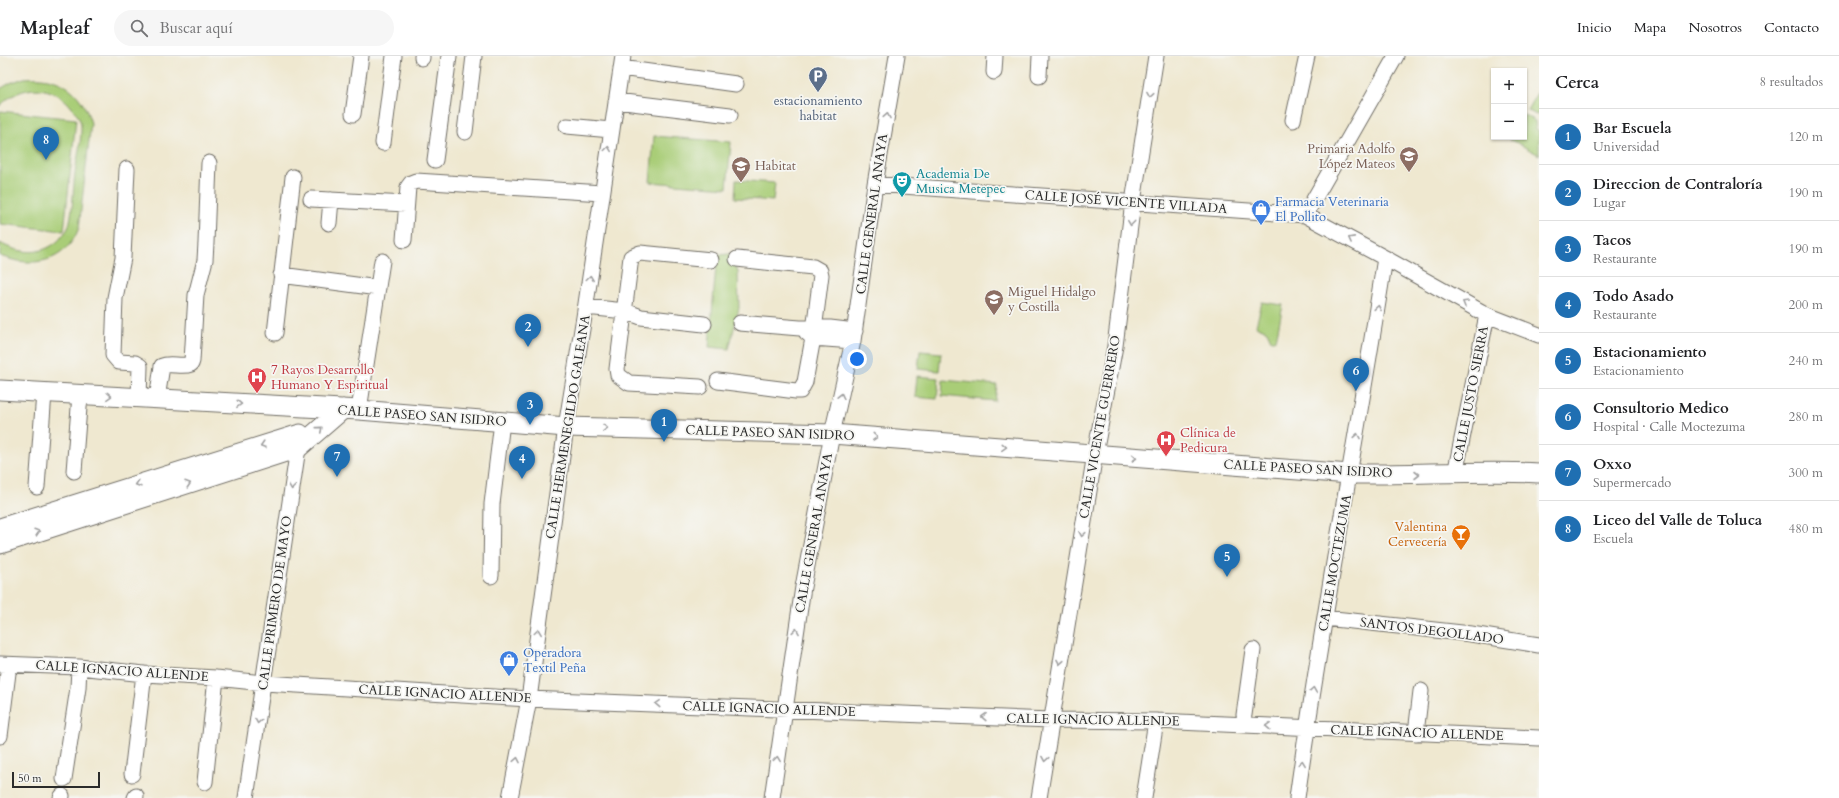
<!DOCTYPE html>
<html lang="es">
<meta charset="utf-8">
<style>
body{margin:0;font-family:Cardo,serif;background:#f6f6f6;color:#202124}
.controls{position:absolute;right:12px;top:12px;display:grid;overflow:hidden;border-radius:0px;box-shadow:0 1px 3px #0004}
.controls button{width:36px;height:36px;display:grid;place-items:center;padding:0;border:0;border-bottom:1px solid #e0e0e0;background:#fff;color:#202124;font:20px sans-serif}
.scale{position:absolute;left:12px;bottom:10px;width:88px;box-sizing:border-box;padding-left:4px;border:2px solid #2b2b2b;border-top:0;font-size:11px;line-height:14px;white-space:nowrap;color:#2b2b2b;-webkit-text-stroke:3px #f6f6f2;paint-order:stroke}
.you{position:absolute;left:857px;top:303px;width:14px;height:14px;margin:-10px;border:3px solid #fff;border-radius:50%;background:#1a73e8;box-shadow:0 0 0 6px #1a73e833}
.badge{display:grid;place-items:center;width:26px;height:26px;border-radius:50%;background:#1f6fb2;color:#fff;font-size:13px;font-weight:700}
.pin{position:absolute;translate:-50% -33px;filter:drop-shadow(0 1px 2px #0008)}
.pin::after{content:'';position:absolute;top:21px;width:14px;height:12px;background:inherit;clip-path:polygon(0 0,100% 0,50% 100%)}
.list{margin:0;padding:0;list-style:none}
h2{display:flex;justify-content:space-between;align-items:center;height:52px;margin:0;padding:0 16px;font-size:17px}
h2 small{font-size:13px;font-weight:400;color:#757577}
.list li{display:grid;grid-template-columns:26px 1fr auto;gap:12px;align-items:center;box-sizing:border-box;height:56px;padding:0 16px;border-top:1px solid #e0e0e0}
.list b{display:block;font-size:15px;white-space:nowrap}
.list p{margin:0;font-size:13px;white-space:nowrap;color:#757577}
.list em{font-size:13px;font-style:normal;color:#757577}
.icon{flex:none;width:22px;height:22px;fill:none;stroke:currentColor;stroke-width:2;stroke-linecap:round;stroke-linejoin:round}
.map{position:relative;flex:none;width:1539px;height:742px;overflow:hidden}
header{display:flex;align-items:center;gap:24px;box-sizing:border-box;height:56px;padding:0 20px;background:#fff;border-bottom:1px solid #e0e0e0}
header strong{font-size:19px}
nav{display:flex;gap:22px;margin-inline-start:auto;font-size:14px}
.search{width:280px;height:36px;background:#f6f6f6;display:flex;align-items:center;gap:10px;box-sizing:border-box;padding:0 14px;border-radius:22px;color:#757577;font-size:15px}
main{display:flex}
aside{flex:1;background:#fff}
.map>svg:first-child{display:block}
.green{fill:#a9cd77;stroke:#6a7c51}
.lines{fill:none;stroke-linecap:round;stroke-linejoin:round}
.minor-casing{stroke:#706d65;stroke-width:17}
.major-casing{stroke:#706d65;stroke-width:21}
.minor{stroke:#fff;stroke-width:15}
.major{stroke:#fff;stroke-width:19}
.oneway{stroke:#a0a0a0}
.labels{text-anchor:middle;dominant-baseline:central;stroke-width:3.5;stroke-linejoin:round;paint-order:stroke}
.service-label{font-size:13px;fill:#4e5e75;stroke:#f6f6f2}
.education-label{font-size:13px;fill:#785e54;stroke:#f6f6f2;text-anchor:start}
.culture-label{font-size:13px;fill:#0d838f;stroke:#f6f6f2;text-anchor:start}
.street-label{font-size:13px;fill:#2b2b2b;stroke:#f6f6f2}
.shop-label{font-size:13px;fill:#366cbe;stroke:#f6f6f2;text-anchor:start}
.health-label{font-size:13px;fill:#be3a42;stroke:#f6f6f2;text-anchor:start}
.food-label{font-size:13px;fill:#c56008;stroke:#f6f6f2;text-anchor:end}
</style>
<header>
<strong>Mapleaf</strong>
<div class="search"><svg class="icon" aria-label="search" viewBox="0 0 24 24"><circle cx="10" cy="10" r="6"/><path d="M15 15l6 6"/></svg>Buscar aquí</div>
<nav><a>Inicio</a><a>Mapa</a><a>Nosotros</a><a>Contacto</a></nav>
</header>
<main>
<div class="map">
<svg width="1539" height="742" viewBox="0 0 1539 742">
<rect width="100%" height="100%" fill="#f6f6f2"/>
<filter id="ink" filterUnits="userSpaceOnUse"><feTurbulence type="fractalNoise" baseFrequency=".025" numOctaves="2"/><feDisplacementMap in="SourceGraphic" scale="8" xChannelSelector="R" yChannelSelector="G"/><feConvolveMatrix kernelMatrix="1 2 1 2 8 2 1 2 1" color-interpolation-filters="sRGB"/></filter>
<filter id="wash" filterUnits="userSpaceOnUse"><feTurbulence type="fractalNoise" baseFrequency=".012" numOctaves="4" result="noise"/><feDisplacementMap in="SourceGraphic" scale="16" xChannelSelector="R" yChannelSelector="G"/><feGaussianBlur stdDeviation="0.9" result="paint"/><feColorMatrix in="noise" values="0 0 0 0 0 0 0 0 0 0 0 0 0 0 0 0 0 1.4 0 .05"/><feComposite in="paint" operator="in"/></filter>
<g filter="url(#wash)">
<rect width="100%" height="100%" fill="#efe8d0"/>
<path class="green" d="M24,22C59,19 81,33 91,67L79,172C65,208 32,212 0,200V187C20,198 42,200 59,184C62,180 66,176 68,172C73,159 73,132 75,117C77,104 82,82 81,69C81,64 76,57 73,53C54,27 21,27 0,50V33L10,27Z
M1537,37H1539V58L1536,59L1527,54Z
M0,55L76,63L64,175L0,168Z
M1524,59L1535,65L1536,73L1539,75V99L1510,83L1511,81H1524Z
M654,80L731,86L727,132L650,126Z
M736,124L775,127L773,145L735,142Z
M731,198L738,216L739,252L729,293L709,291L717,199Z
M1262,246L1283,249L1276,284H1271L1267,275L1256,270Z
M920,295L941,297L939,315L918,313Z
M917,320L939,322L937,343L915,341Z
M943,324L997,329L995,345L942,340Z"/>
</g>
<g filter="url(#ink)">
<g class="lines">
<defs>
<path id="minor" d="M422,2V0
M621,12L736,28
M994,16L995,0
M1039,20L1040,0
M616,45L730,59
M353,58L361,0
M1293,64L1307,0
M567,70L611,74
M465,76L474,0
M383,87L394,0
M435,104L449,0
M127,113L123,202L115,242L113,299L119,306L135,307L140,310L139,342
M875,128L1305,159L1385,202L1487,259L1539,279
M311,143L406,148
M1305,159L1396,0
M329,167L331,144
M404,184L408,131L411,127L416,125L602,137
M281,219L378,232
M586,251L625,255L641,261L704,268
M740,267L800,272H830L855,275
M806,276L813,282L853,285
M275,277L293,121
M718,325L796,335H800L805,326L813,282L821,219L820,215L813,211L737,203
M700,331L629,327L618,319L617,313L631,201L640,197L711,204
M157,343L162,310C171,306 181,312 191,308L192,305L196,239L205,204L206,187L209,107
M359,354L382,205
M74,415L80,339
M1455,418L1487,259
M37,431L44,337
M491,520L492,448L502,366
M1325,562L1471,578L1539,589
M0,608L79,611L144,618L216,622L264,627L529,643L1051,664L1156,665L1539,682
M1244,659L1253,594
M1416,677L1421,635
M0,680L9,609
M132,718L144,618
M64,723L78,632L79,611
M205,726L216,622
M61,742L62,740
M135,742L136,740
M246,742L298,392
M510,742L529,643L566,371L584,261L623,0
M772,742L803,531L832,378L853,285L875,128L897,0
M1039,742L1095,398L1115,290L1133,146L1156,0
M1144,742L1156,665
M1297,742C1322,561 1357,382 1385,202"/>
<path id="major" d="M0,334L359,354L566,371L832,378L1350,418C1413,419 1476,414 1539,417
M0,472L300,378
M0,488L298,392L343,353"/>
</defs>
<use href="#minor" class="minor-casing"/>
<use href="#major" class="major-casing"/>
<use href="#minor" class="minor"/>
<use href="#major" class="major"/>
</g>
<defs><path id="oneway-chevron" d="M-2-3.5L2.5 0L-2 3.5" fill="none" stroke-width="1.6" stroke-linecap="round" stroke-linejoin="round"/></defs>
<g class="oneway">
<use href="#oneway-chevron" transform="translate(1150 39) rotate(99)"/>
<use href="#oneway-chevron" transform="translate(887 60) rotate(-80)"/>
<use href="#oneway-chevron" transform="translate(608 93) rotate(-82)"/>
<use href="#oneway-chevron" transform="translate(1131 167) rotate(97)"/>
<use href="#oneway-chevron" transform="translate(1351 183) rotate(-152)"/>
<use href="#oneway-chevron" transform="translate(590 222) rotate(-82)"/>
<use href="#oneway-chevron" transform="translate(1465 247) rotate(-150)"/>
<use href="#oneway-chevron" transform="translate(1378 252) rotate(-81)"/>
<use href="#oneway-chevron" transform="translate(109 340) rotate(3)"/>
<use href="#oneway-chevron" transform="translate(841 340) rotate(-77)"/>
<use href="#oneway-chevron" transform="translate(239 348) rotate(3)"/>
<use href="#oneway-chevron" transform="translate(605 372) rotate(1)"/>
<use href="#oneway-chevron" transform="translate(320 373) rotate(-40)"/>
<use href="#oneway-chevron" transform="translate(1357 380) rotate(-80)"/>
<use href="#oneway-chevron" transform="translate(875 381) rotate(4)"/>
<use href="#oneway-chevron" transform="translate(263 389) rotate(163)"/>
<use href="#oneway-chevron" transform="translate(1004 391) rotate(4)"/>
<use href="#oneway-chevron" transform="translate(1134 402) rotate(5)"/>
<use href="#oneway-chevron" transform="translate(1417 419)"/>
<use href="#oneway-chevron" transform="translate(138 428) rotate(163)"/>
<use href="#oneway-chevron" transform="translate(188 428) rotate(-18)"/>
<use href="#oneway-chevron" transform="translate(292 431) rotate(98)"/>
<use href="#oneway-chevron" transform="translate(37 476) rotate(-17)"/>
<use href="#oneway-chevron" transform="translate(1082 478) rotate(99)"/>
<use href="#oneway-chevron" transform="translate(796 575) rotate(-81)"/>
<use href="#oneway-chevron" transform="translate(538 576) rotate(-82)"/>
<use href="#oneway-chevron" transform="translate(1060 606) rotate(100)"/>
<use href="#oneway-chevron" transform="translate(1313 634) rotate(-81)"/>
<use href="#oneway-chevron" transform="translate(658 648) rotate(-177)"/>
<use href="#oneway-chevron" transform="translate(984 661) rotate(-178)"/>
<use href="#oneway-chevron" transform="translate(258 665) rotate(99)"/>
<use href="#oneway-chevron" transform="translate(1268 670) rotate(-177)"/>
<use href="#oneway-chevron" transform="translate(777 703) rotate(-82)"/>
<use href="#oneway-chevron" transform="translate(1045 703) rotate(99)"/>
<use href="#oneway-chevron" transform="translate(517 704) rotate(-79)"/>
<use href="#oneway-chevron" transform="translate(1302 707) rotate(-82)"/>
</g>
</g>
<defs>
<symbol id="parking-pin" viewBox="-11 -11 22 30"><path d="M0 17L-7.5 6A9.5 9.5 0 1 1 7.5 6Z" fill="#5c6f8a" stroke="#f6f6f2"/><path d="M-3.5-5.5H1a3.5 3.5 0 0 1 0 7H-1V5.5H-3.5ZM-1-3.4V-.6H.8a1.4 1.4 0 0 0 0-2.8Z" fill="#fff"/></symbol>
<symbol id="school-pin" viewBox="-11 -11 22 30"><path d="M0 17L-7.5 6A9.5 9.5 0 1 1 7.5 6Z" fill="#8d6e63" stroke="#f6f6f2"/><path d="M0-5L7-2L0 1L-7-2ZM-4 1L0 2.5L4 1V4Q0 6-4 4Z" fill="#fff"/></symbol>
<symbol id="theatre-pin" viewBox="-11 -11 22 30"><path d="M0 17L-7.5 6A9.5 9.5 0 1 1 7.5 6Z" fill="#0f9aa8" stroke="#f6f6f2"/><path d="M-5-5.5Q0-4 5-5.5V0Q5 5 0 6Q-5 5-5 0ZM-3.3-2.5H-1v1.5H-3.3ZM1-2.5H3.3v1.5H1ZM-2.8 1Q0 5.5 2.8 1Z" fill="#fff"/></symbol>
<symbol id="shop-pin" viewBox="-11 -11 22 30"><path d="M0 17L-7.5 6A9.5 9.5 0 1 1 7.5 6Z" fill="#3f7fe0" stroke="#f6f6f2"/><path d="M-5-2.5h2.3a2.7 3.5 0 0 1 5.4 0H5L5.5 6h-11ZM-1.5-2.5h3a1.5 2.3 0 0 0-3 0Z" fill="#fff"/></symbol>
<symbol id="hospital-pin" viewBox="-11 -11 22 30"><path d="M0 17L-7.5 6A9.5 9.5 0 1 1 7.5 6Z" fill="#e0444e" stroke="#f6f6f2"/><path d="M-5-5h3v3.5h4V-5h3V5h-3V1.5h-4V5h-3Z" fill="#fff"/></symbol>
<symbol id="bar-pin" viewBox="-11 -11 22 30"><path d="M0 17L-7.5 6A9.5 9.5 0 1 1 7.5 6Z" fill="#e8710a" stroke="#f6f6f2"/><path d="M-6-5H6L.8 .8V4.5H3.5V6h-7V4.5H-.8V.8Z" fill="#fff"/></symbol>
</defs>
<g fill-rule="evenodd">
<use href="#parking-pin" x="807" y="9" width="22" height="30"/>
<use href="#school-pin" x="1398" y="89" width="22" height="30"/>
<use href="#school-pin" x="730" y="99" width="22" height="30"/>
<use href="#theatre-pin" x="891" y="114" width="22" height="30"/>
<use href="#shop-pin" x="1250" y="142" width="22" height="30"/>
<use href="#school-pin" x="983" y="232" width="22" height="30"/>
<use href="#hospital-pin" x="246" y="310" width="22" height="30"/>
<use href="#hospital-pin" x="1155" y="373" width="22" height="30"/>
<use href="#bar-pin" x="1450" y="467" width="22" height="30"/>
<use href="#shop-pin" x="498" y="593" width="22" height="30"/>
</g>
<g class="labels">
<g class="service-label">
<text x="818" y="45">estacionamiento<tspan x="818" dy="15">habitat</tspan></text>
</g>
<g class="education-label">
<text x="1395" y="93" text-anchor="end">Primaria Adolfo<tspan x="1395" dy="15">López Mateos</tspan></text>
<text x="755" y="110">Habitat</text>
<text x="1008" y="236">Miguel Hidalgo<tspan x="1008" dy="15">y Costilla</tspan></text>
</g>
<g class="culture-label">
<text x="916" y="118">Academia De<tspan x="916" dy="15">Musica Metepec</tspan></text>
</g>
<g class="street-label">
<text transform="translate(1126 146) rotate(4)">CALLE JOSÉ VICENTE VILLADA</text>
<text transform="translate(872 158) rotate(-82)">CALLE GENERAL ANAYA</text>
<text transform="translate(1471 338) rotate(-79)">CALLE JUSTO SIERRA</text>
<text transform="translate(422 360) rotate(4)">CALLE PASEO SAN ISIDRO</text>
<text transform="translate(568 371) rotate(-81)">CALLE HERMENEGILDO GALEANA</text>
<text transform="translate(1100 371) rotate(-80)">CALLE VICENTE GUERRERO</text>
<text transform="translate(770 377) rotate(2)">CALLE PASEO SAN ISIDRO</text>
<text transform="translate(1308 413) rotate(3)">CALLE PASEO SAN ISIDRO</text>
<text transform="translate(814 477) rotate(-80)">CALLE GENERAL ANAYA</text>
<text transform="translate(1335 507) rotate(-80)">CALLE MOCTEZUMA</text>
<text transform="translate(275 547) rotate(-82)">CALLE PRIMERO DE MAYO</text>
<text transform="translate(1432 575) rotate(7)">SANTOS DEGOLLADO</text>
<text transform="translate(122 615) rotate(4)">CALLE IGNACIO ALLENDE</text>
<text transform="translate(445 638) rotate(3)">CALLE IGNACIO ALLENDE</text>
<text transform="translate(769 653) rotate(2)">CALLE IGNACIO ALLENDE</text>
<text transform="translate(1093 664) rotate(1)">CALLE IGNACIO ALLENDE</text>
<text transform="translate(1417 677) rotate(2)">CALLE IGNACIO ALLENDE</text>
</g>
<g class="shop-label">
<text x="1275" y="146">Farmacia Veterinaria<tspan x="1275" dy="15">El Pollito</tspan></text>
<text x="523" y="597">Operadora<tspan x="523" dy="15">Textil Peña</tspan></text>
</g>
<g class="health-label">
<text x="271" y="314">7 Rayos Desarrollo<tspan x="271" dy="15">Humano Y Espiritual</tspan></text>
<text x="1180" y="377">Clínica de<tspan x="1180" dy="15">Pedicura</tspan></text>
</g>
<g class="food-label">
<text x="1447" y="471">Valentina<tspan x="1447" dy="15">Cervecería</tspan></text>
</g>
</g>
</svg>
<div class="controls">
<button>+</button>
<button>−</button>
</div>
<div class="scale">50 m</div>
<div class="you"></div>
<div class="pin badge" style="left:664px;top:386px">1</div>
<div class="pin badge" style="left:528px;top:291px">2</div>
<div class="pin badge" style="left:530px;top:369px">3</div>
<div class="pin badge" style="left:522px;top:423px">4</div>
<div class="pin badge" style="left:1227px;top:521px">5</div>
<div class="pin badge" style="left:1356px;top:335px">6</div>
<div class="pin badge" style="left:337px;top:421px">7</div>
<div class="pin badge" style="left:46px;top:104px">8</div>
</div>
<aside>
<h2>Cerca<small>8 resultados</small></h2>
<ul class="list">
<li><span class="badge">1</span><div><b>Bar Escuela</b><p>Universidad</p></div><em>120 m</em></li>
<li><span class="badge">2</span><div><b>Direccion de Contraloría</b><p>Lugar</p></div><em>190 m</em></li>
<li><span class="badge">3</span><div><b>Tacos</b><p>Restaurante</p></div><em>190 m</em></li>
<li><span class="badge">4</span><div><b>Todo Asado</b><p>Restaurante</p></div><em>200 m</em></li>
<li><span class="badge">5</span><div><b>Estacionamiento</b><p>Estacionamiento</p></div><em>240 m</em></li>
<li><span class="badge">6</span><div><b>Consultorio Medico</b><p>Hospital · Calle Moctezuma</p></div><em>280 m</em></li>
<li><span class="badge">7</span><div><b>Oxxo</b><p>Supermercado</p></div><em>300 m</em></li>
<li><span class="badge">8</span><div><b>Liceo del Valle de Toluca</b><p>Escuela</p></div><em>480 m</em></li>
</ul>
</aside>
</main>
